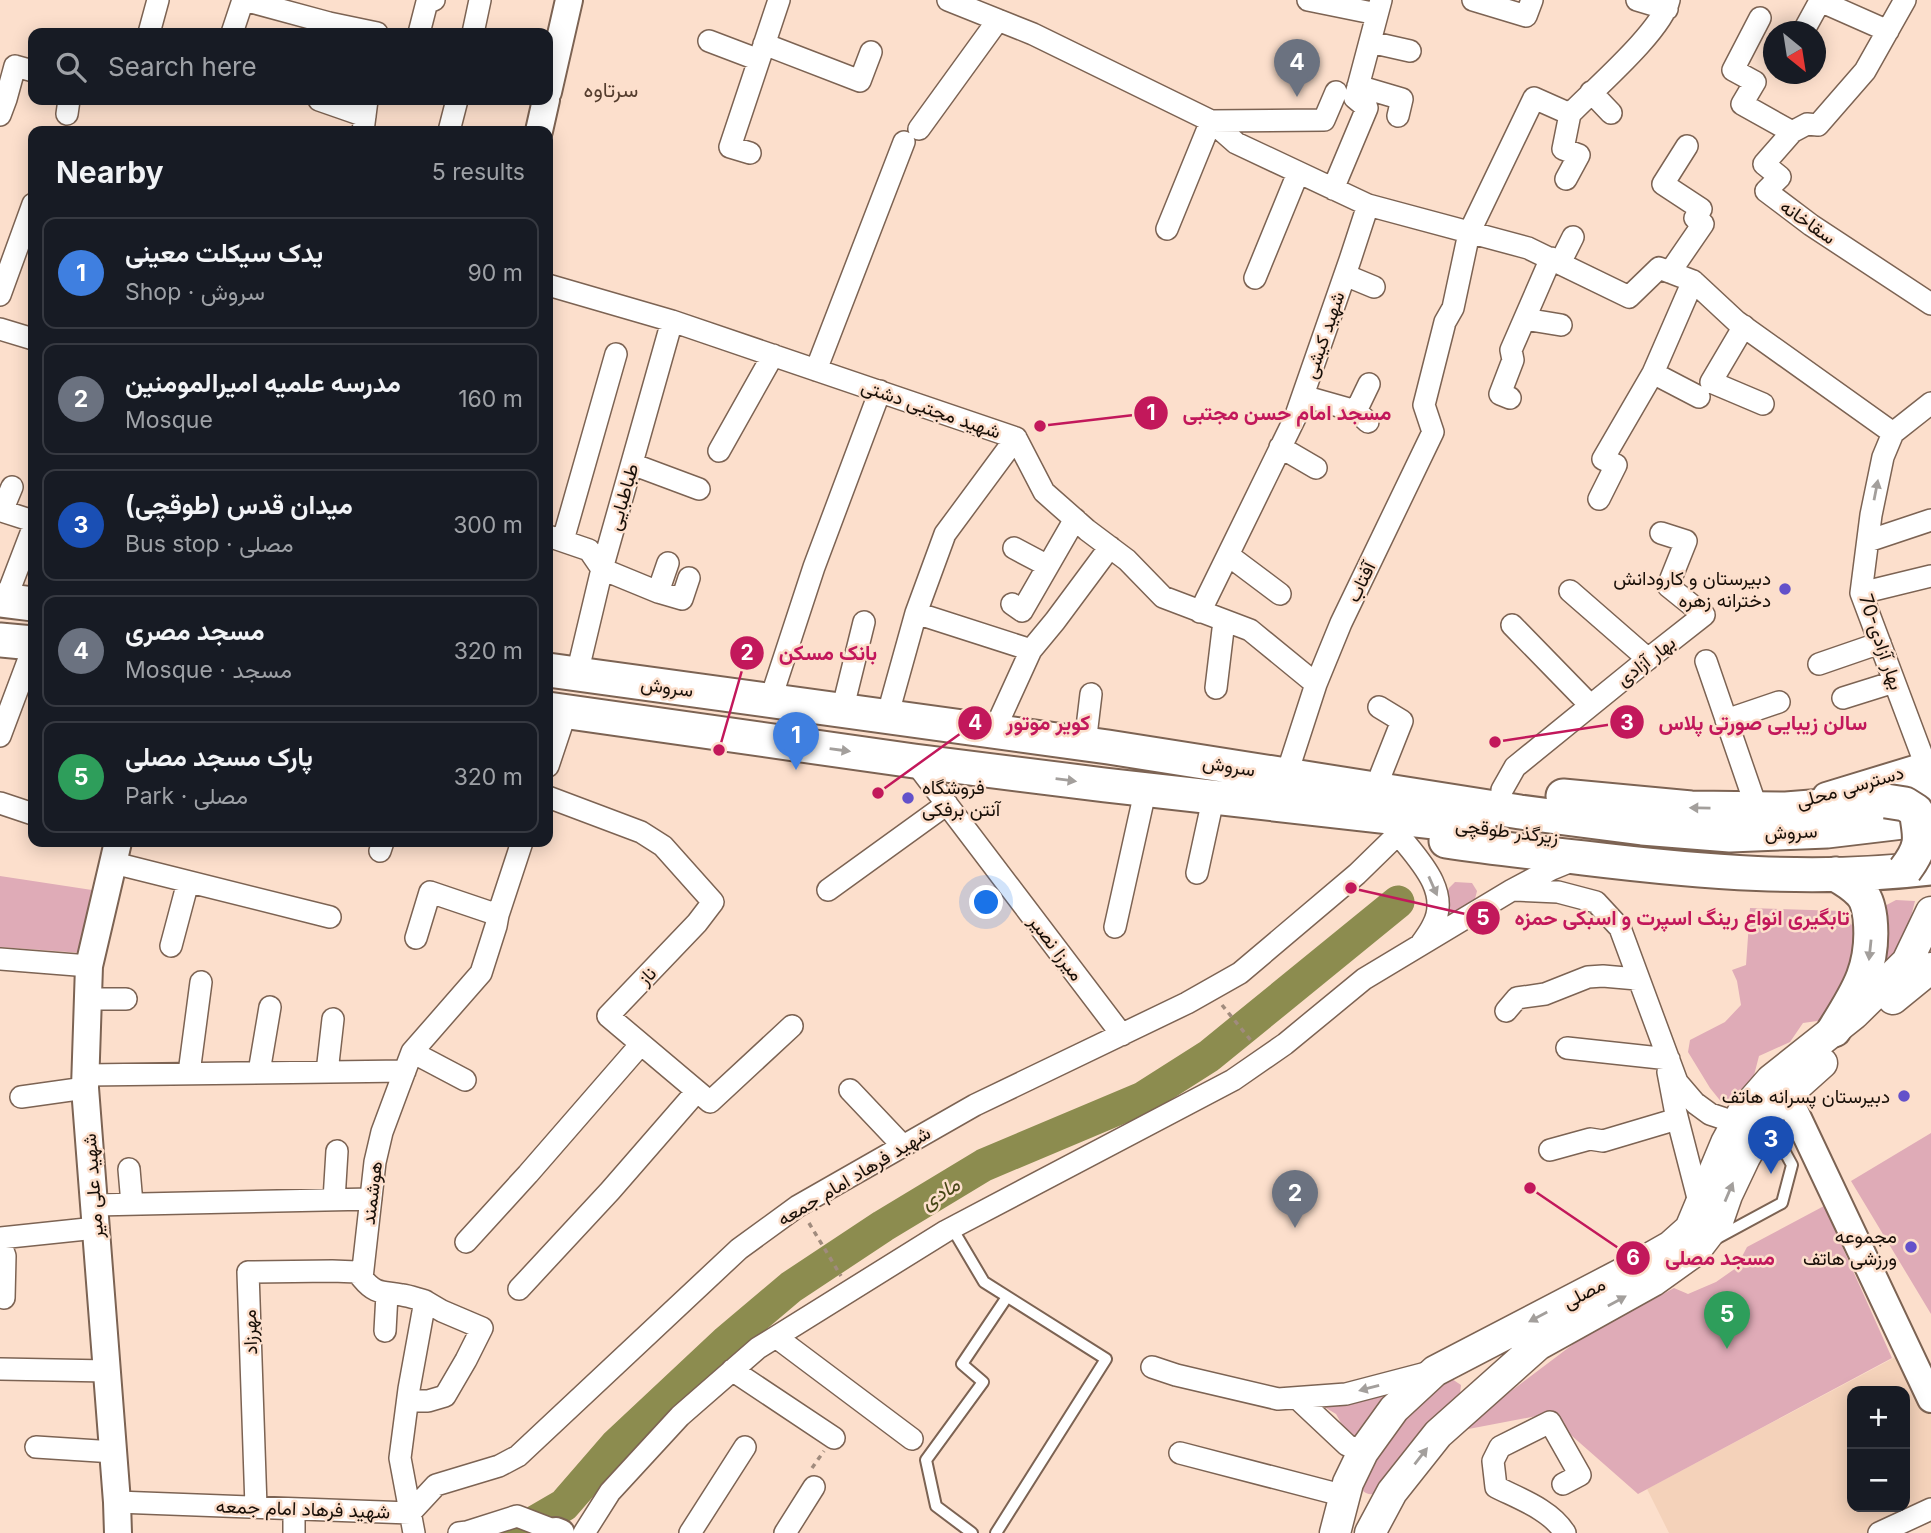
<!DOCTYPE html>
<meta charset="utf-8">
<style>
body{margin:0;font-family:Inter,Vazirmatn,sans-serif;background:#20242c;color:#f1f3f6}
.controls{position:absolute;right:21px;bottom:21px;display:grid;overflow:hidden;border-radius:14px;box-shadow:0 4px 18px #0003}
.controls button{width:63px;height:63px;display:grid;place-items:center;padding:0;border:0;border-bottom:2px solid #363941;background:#171b24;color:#f1f3f6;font:35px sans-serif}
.compass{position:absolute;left:1763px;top:21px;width:63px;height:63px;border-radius:50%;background:#171b24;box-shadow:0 4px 18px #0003;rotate:150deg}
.you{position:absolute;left:987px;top:903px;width:24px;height:24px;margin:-18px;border:5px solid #fff;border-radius:50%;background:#1a73e8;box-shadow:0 0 0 10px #1a73e833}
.badge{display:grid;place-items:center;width:46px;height:46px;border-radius:50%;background:#b1aae2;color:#fff;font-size:23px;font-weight:700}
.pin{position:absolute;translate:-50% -58px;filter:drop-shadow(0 2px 4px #0008)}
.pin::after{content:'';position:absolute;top:37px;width:24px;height:21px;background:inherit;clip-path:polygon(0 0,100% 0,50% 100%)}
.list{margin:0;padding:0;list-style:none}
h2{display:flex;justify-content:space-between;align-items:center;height:91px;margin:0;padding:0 28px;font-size:30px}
h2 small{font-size:23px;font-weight:400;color:#9ea1a6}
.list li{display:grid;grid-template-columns:46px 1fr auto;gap:21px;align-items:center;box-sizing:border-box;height:112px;margin:0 14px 14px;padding:0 14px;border:2px solid #363941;border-radius:14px}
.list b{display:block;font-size:26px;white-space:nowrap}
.list p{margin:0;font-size:23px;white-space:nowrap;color:#9ea1a6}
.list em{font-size:23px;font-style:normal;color:#9ea1a6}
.icon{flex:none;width:38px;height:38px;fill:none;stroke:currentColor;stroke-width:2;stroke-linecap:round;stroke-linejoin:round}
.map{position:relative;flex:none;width:1931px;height:1533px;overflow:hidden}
.search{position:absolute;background:#171b24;box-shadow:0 4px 18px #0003;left:28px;top:28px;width:525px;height:77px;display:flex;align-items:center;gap:18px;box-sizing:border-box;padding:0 24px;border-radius:14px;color:#9ea1a6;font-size:26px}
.panel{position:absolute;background:#171b24;box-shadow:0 4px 18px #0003;left:28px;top:126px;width:525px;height:721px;border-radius:14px}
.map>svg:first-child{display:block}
.built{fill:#f4d2ba;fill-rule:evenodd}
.green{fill:#dfabb7}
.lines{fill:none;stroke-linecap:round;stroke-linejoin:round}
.river{stroke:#8c8c4f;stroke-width:33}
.service-casing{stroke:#7c6353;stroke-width:14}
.minor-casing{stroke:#7c6353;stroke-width:24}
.tertiary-casing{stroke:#7c6353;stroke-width:30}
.secondary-casing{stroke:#7c6353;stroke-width:33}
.primary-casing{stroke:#7c6353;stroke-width:37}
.path{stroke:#a08b7d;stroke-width:3.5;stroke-dasharray:5 5;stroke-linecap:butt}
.service{stroke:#fff;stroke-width:10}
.minor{stroke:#fff;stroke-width:21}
.tertiary{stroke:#fff;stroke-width:26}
.secondary{stroke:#fff;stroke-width:30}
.primary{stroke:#fff;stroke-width:33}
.primary-bridge-casing{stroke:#7c6353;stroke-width:37;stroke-linecap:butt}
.primary-bridge{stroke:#fff;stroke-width:33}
.oneway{fill:#a39f9c}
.poi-dot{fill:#6351ca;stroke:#fcdfcc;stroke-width:2.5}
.labels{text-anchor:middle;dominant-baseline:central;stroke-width:5;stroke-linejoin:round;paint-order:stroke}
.street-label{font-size:19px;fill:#180f08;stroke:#fcdfcc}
.poi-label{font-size:19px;fill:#180f08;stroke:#fcdfcc;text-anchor:end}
.neighbourhood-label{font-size:21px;fill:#543d2e;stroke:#fcdfcc}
.water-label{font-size:21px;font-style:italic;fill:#484717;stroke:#fcdfcc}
.leader{fill:none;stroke:#c2185b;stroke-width:2.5}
.callout-dot{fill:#c2185b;stroke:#fcdfcc;stroke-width:2.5}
.mark-label{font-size:21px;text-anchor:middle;font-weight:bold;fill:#fff}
.callout-label{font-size:21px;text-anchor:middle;font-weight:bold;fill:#c2185b;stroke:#fcdfcc;stroke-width:5;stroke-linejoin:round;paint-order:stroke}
</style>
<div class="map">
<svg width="1931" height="1533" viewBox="0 0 1931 1533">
<rect width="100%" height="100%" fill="#fcdfcc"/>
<path class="built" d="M1903,1353L1931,1407V1505L1874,1533H1669L1647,1489ZM1852,1391H1905V1507H1852Z"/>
<path class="green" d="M0,876L92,890L82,953L0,947Z
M1455,882L1472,883L1477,891L1474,903L1442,923L1448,901L1446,897L1449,888Z
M1896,900L1915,901L1905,940L1877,979V910Z
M1750,908L1843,911L1860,938L1855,979L1824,1020L1803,1023L1790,1042L1759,1056L1751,1087L1723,1104L1710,1088L1688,1052L1690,1040L1725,1022L1741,1005L1737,981L1732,970L1746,965Z
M1931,1133V1314L1851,1181Z
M1824,1206L1892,1358L1638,1494L1547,1414L1458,1431L1580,1339L1674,1288L1688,1294L1716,1282L1736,1268L1747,1247Z
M1452,1379L1461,1385L1460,1394L1419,1434L1377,1494C1369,1495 1365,1494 1359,1487L1377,1451L1431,1386Z
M1391,1393L1354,1441L1346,1432L1336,1414L1321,1405Z"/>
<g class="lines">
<path class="river" d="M516,1533L564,1505L616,1445L727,1341L791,1287L883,1226L984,1165L1143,1098L1209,1056L1398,902"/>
<defs>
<path id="service" d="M952,1228L984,1282L1106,1359L996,1533
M1719,1237L1782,1203L1792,1165L1769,1123
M972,1533L936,1506L926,1460L983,1382L962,1364L1007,1297"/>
<path id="minor" d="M244,0L329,23L377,33
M948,0L1033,34L1211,121L1236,143L1368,205L1528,248L1629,297L1659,268L1693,281L1736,321L1893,433
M1308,0L1377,14
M1473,0L1526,16L1532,0
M1637,0L1667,9
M1905,0L1865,71L1818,125L1807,124L1792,132L1764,164L1780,177L1766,191L1811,225L1931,304
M1760,18L1733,70L1755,82L1742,104L1792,132
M1803,32L1820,1L1888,31
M149,33L158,0
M232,33L243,0
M419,33L427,2L434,0
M473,33L480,0
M709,41L759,60
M1370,42L1410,51
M764,44L860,81L871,52
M1358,86L1402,99L1398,116
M1591,92L1611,113
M319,100L365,116
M67,114L69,100
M0,115L6,99L15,66L33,71
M1211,121L1324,120L1336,92
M919,129L998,20
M363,131L367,100
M449,131L457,100
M750,153L730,147L779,0
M1566,179L1579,155L1563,149L1570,114
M1333,189L1367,108L1355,98L1381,0
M1167,229L1211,121
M1560,263L1573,237
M1670,272L1703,224L1695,218L1701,209L1663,184L1687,146
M1345,275L1374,287
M1255,278L1298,173
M548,285L672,321L1016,438L1044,492L1087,530L1127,560L1163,597L1250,630L1316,684
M0,295L33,204
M1525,319L1561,325
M1744,326L1711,382L1763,404
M0,329L33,339
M816,370L904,142
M1653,373L1699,397
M1303,396L1356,411L1368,422
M1510,398L1500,394L1513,360L1511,350L1551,258
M1356,411L1369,384
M1280,447L1316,468
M719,451L773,355
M632,464L699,489
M12,487L2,511L33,521
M1599,499L1616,465L1603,459L1653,373L1693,281
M548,536L589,550L602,569L658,592L682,599L689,578
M563,540L616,354
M1868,541L1931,520
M1014,548L1048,566
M1228,555L1280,594
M1570,591L1648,659
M658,592L668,563
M1861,593L1931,576
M5,601L33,528
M1012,604L1022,611L1075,519
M1200,612L1295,418L1350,260L1368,205
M916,613L1031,650
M1512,625L1590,705
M1706,661L1757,809
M1819,664L1880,643
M577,674L602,569L672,321
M1216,688L1224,621
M1843,698L1894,682
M770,701L814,567L880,391
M1379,707L1402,721L1381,774
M842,711L864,622
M887,717L916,613L945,534L1016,438
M1726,720L1779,702
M994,731L1031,650L1055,621L1110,547
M0,736L33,648
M1085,744L1091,694
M914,761L1122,1035
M1290,764L1316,684L1341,623L1433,432L1424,405L1445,322L1453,308L1469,233L1534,98L1570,114C1594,89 1662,31 1669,0
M548,766L566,712
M1926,766L1861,593L1871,515L1883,457L1893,433L1931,403
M1502,790L1515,767L1648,659L1704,615L1668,586L1686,541L1661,533
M548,797L641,832L663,846L713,902L697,923L608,1016L710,1102L792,1026
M0,803L33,814
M380,851L383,842
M114,863L330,917
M1197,873L1212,804
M828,890L947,804
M1515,890L1558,892L1596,902L1620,928L1677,1082L1695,1103L1710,1114L1737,1123
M1115,927L1145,792
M416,938L430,892L498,915
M171,946L188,882
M0,959L89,966
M88,999H126
M1506,1011L1517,998L1545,994L1588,977L1603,976L1637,979
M1567,1048L1669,1059
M412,1052L465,1080
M259,1072L270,1007
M327,1072L333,1019
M1668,1072L1675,1109L1700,1206
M189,1073L201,982
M87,1075L405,1071
M850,1090L903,1146
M21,1097L85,1088
M1550,1150L1590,1139L1603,1141L1677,1119
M129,1169L132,1204
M334,1200L337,1151
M95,1205L371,1199
M0,1238L96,1228
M0,1242L5,1256L4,1298
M466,1242L528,1174L641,1044
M519,1289L610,1191L697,1091
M385,1331L387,1294
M776,1337L912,1439
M1152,1367L1176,1375L1278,1399L1346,1394L1430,1372
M0,1369L108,1371
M732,1370L834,1438
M1297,1398L1347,1445L1363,1452
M408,1401H428L445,1396L466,1360L482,1328L442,1311L425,1301
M36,1447L114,1452
M1180,1453L1345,1496
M1563,1484L1580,1475L1550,1422L1500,1447L1493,1461L1496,1487C1520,1499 1551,1510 1565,1533
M117,1502L410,1513L436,1485L499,1466L518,1456L739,1249L798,1206L975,1105L1187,1003L1240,973L1357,874L1398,834C1418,859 1451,891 1433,925C1430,932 1425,938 1421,944
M256,1507L248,1272L332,1271L357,1272L362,1278
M294,1533V1509
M414,1533L400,1458L409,1389L425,1301C417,1299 410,1296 402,1295C382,1291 376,1295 362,1278L375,1162L382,1132L398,1089L412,1052L481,973L496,926L498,915L522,842
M459,1533L467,1532L517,1516L556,1531
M584,1533L610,1492L680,1416L758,1348L946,1231L1233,1080L1285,1044L1364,979L1512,890L1552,869L1574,860
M690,1533L745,1447
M785,1533L814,1487
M1879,1533L1931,1509"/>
<path id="tertiary" d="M548,92L569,0
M539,131L546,100
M1826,796L1931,764
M1787,1095L1931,1399
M556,1531L561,1533
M118,1533L117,1502L85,1088L89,966L118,842"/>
<path id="secondary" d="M1893,999L1931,968
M1335,1533L1348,1483L1363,1452L1394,1409L1435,1371L1627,1271L1671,1246L1690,1229L1726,1143L1743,1112L1771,1080L1854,1014L1907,962L1931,912
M1370,1533L1392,1492L1438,1434L1538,1345L1653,1281L1695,1251L1718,1221L1727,1195L1745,1157L1774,1106L1822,1063"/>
<path id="primary" d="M0,600L33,604
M0,640L33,643
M548,670L1108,747L1520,812L1642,828L1730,835L1827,831L1911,821
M548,709L914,761L1105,785L1479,827
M1563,796L1691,808L1786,809L1886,801L1931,789
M1446,841C1492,848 1538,853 1584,858C1699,872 1815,882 1931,868
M1834,1030C1858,992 1875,966 1870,918C1869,910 1867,899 1861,893C1854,885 1844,879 1835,874"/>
</defs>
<use href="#service" class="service-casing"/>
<use href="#minor" class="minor-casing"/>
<use href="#tertiary" class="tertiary-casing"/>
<use href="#secondary" class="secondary-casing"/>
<use href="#primary" class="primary-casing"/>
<path class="path" d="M1222,1005L1253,1043
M809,1223L841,1276
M812,1468L824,1451"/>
<use href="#service" class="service"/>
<use href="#minor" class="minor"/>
<use href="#tertiary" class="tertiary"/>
<use href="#secondary" class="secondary"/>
<use href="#primary" class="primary"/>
<defs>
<path id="primary-bridge" d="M1886,801L1905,804L1916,811C1921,839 1923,846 1905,870"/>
</defs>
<use href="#primary-bridge" class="primary-bridge-casing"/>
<use href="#primary-bridge" class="primary-bridge"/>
</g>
<defs><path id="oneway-solid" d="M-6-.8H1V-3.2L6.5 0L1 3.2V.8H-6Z" transform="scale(1.75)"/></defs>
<g class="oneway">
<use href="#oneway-solid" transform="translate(1876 490) rotate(-79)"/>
<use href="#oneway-solid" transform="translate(840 750) rotate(8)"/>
<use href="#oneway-solid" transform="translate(1066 780) rotate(7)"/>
<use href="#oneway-solid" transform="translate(1700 808) rotate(-179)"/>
<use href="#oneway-solid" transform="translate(1433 886) rotate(66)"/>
<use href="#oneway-solid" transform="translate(1870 950) rotate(96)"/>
<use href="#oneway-solid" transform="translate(1729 1192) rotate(-67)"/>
<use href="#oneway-solid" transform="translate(1617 1301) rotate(-29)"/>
<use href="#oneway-solid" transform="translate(1538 1317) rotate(152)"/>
<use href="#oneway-solid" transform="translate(1369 1388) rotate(165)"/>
<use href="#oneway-solid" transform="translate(1421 1456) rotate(-52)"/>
</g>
<g class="poi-dot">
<circle cx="1785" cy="589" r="7"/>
<circle cx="908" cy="798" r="7"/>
<circle cx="1904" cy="1096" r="7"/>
<circle cx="1911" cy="1247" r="7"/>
</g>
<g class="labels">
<g class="street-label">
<text transform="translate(1808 222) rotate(35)">سقاخانه</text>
<text transform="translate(1324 335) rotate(-71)">شهید کیشی</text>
<text transform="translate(931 409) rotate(19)">شهید مجتبی دشتی</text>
<text transform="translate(623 497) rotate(-74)">طباطبایی</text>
<text transform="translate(1361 582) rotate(-64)">آفتاب</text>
<text transform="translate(1881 642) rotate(71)">70-بهار آزادی</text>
<text transform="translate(1646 661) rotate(-38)">بهار آزادی</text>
<text transform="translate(667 687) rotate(8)">سروش</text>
<text transform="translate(1229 766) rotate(9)">سروش</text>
<text transform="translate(1850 787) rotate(-16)">دسترسی محلی</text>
<text transform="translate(1507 831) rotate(7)">زیرگذر طوقچی</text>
<text transform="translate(1791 832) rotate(-2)">سروش</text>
<text transform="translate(1056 948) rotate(53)">میرزا نصیر</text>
<text transform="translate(647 976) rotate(-46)">ناز</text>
<text transform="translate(854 1176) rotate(-31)">شهید فرهاد امام جمعه</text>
<text transform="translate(93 1186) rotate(-94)">شهید علی میر</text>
<text transform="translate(372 1193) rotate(-83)">هوشمند</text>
<text transform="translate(1584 1293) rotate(-28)">مصلی</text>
<text transform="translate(250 1332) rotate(-92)">مهرزاد</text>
<text transform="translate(303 1509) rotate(2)">شهید فرهاد امام جمعه</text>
</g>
<g class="poi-label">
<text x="1771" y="578">دبیرستان و کارودانش<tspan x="1771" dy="22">دخترانه زهره</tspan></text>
<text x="922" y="787" text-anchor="start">فروشگاه<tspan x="922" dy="22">آنتن برفکی</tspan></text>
<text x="1890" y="1096">دبیرستان پسرانه هاتف</text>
<text x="1897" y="1236">مجموعه<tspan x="1897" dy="22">ورزشی هاتف</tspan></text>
</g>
<g class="neighbourhood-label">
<text x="611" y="89">سرتاوه</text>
</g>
<g class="water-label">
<text transform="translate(940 1193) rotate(-32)">مادی</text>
</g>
</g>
<path class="leader" d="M1040 426L1151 413M719 750L747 653M1495 742L1627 722M878 793L975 723M1351 888L1483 918M1530 1188L1633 1258"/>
<g class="callout-dot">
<circle cx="1040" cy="426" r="7"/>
<circle cx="719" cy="750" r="7"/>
<circle cx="1495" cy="742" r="7"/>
<circle cx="878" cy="793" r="7"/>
<circle cx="1351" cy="888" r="7"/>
<circle cx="1530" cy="1188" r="7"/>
<circle cx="1151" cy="413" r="18"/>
<circle cx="747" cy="653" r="18"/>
<circle cx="1627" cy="722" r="18"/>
<circle cx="975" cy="723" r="18"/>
<circle cx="1483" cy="918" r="18"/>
<circle cx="1633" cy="1258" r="18"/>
</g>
<g class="mark-label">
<text x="1151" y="420">1</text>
<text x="747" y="660">2</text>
<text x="1627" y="730">3</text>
<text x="975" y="730">4</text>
<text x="1483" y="925">5</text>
<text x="1633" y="1265">6</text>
</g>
<g class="callout-label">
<text x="1287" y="420">مسجد امام حسن مجتبی</text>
<text x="828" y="660">بانک مسکن</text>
<text x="1763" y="730">سالن زیبایی صورتی پلاس</text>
<text x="1048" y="730">کویر موتور</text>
<text x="1682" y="925">تابگیری انواع رینگ اسپرت و اسبکی حمزه</text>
<text x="1720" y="1265">مسجد مصلی</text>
</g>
</svg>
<div class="controls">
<button>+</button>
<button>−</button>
</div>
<svg class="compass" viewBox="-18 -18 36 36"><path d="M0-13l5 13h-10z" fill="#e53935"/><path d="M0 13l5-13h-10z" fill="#9ea1a6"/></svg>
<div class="you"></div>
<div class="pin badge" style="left:796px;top:770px;background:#3f7fe0">1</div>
<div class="pin badge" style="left:1295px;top:1228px;background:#6b7280">2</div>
<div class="pin badge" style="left:1771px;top:1174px;background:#1a4fb4">3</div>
<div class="pin badge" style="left:1297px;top:97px;background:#6b7280">4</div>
<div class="pin badge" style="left:1727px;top:1349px;background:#2e9e5b">5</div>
<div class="search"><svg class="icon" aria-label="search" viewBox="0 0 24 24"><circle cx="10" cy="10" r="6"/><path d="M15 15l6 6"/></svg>Search here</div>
<section class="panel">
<h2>Nearby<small>5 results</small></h2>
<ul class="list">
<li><span class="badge" style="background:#3f7fe0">1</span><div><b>یدک سیکلت معینی</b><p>Shop · سروش</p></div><em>90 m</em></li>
<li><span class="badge" style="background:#6b7280">2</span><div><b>مدرسه علمیه امیرالمومنین</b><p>Mosque</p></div><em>160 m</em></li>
<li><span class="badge" style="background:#1a4fb4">3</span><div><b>میدان قدس (طوقچی)</b><p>Bus stop · مصلی</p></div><em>300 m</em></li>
<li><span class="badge" style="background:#6b7280">4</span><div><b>مسجد مصری</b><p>Mosque · مسجد</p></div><em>320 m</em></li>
<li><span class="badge" style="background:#2e9e5b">5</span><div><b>پارک مسجد مصلی</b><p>Park · مصلی</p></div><em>320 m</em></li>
</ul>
</section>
</div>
